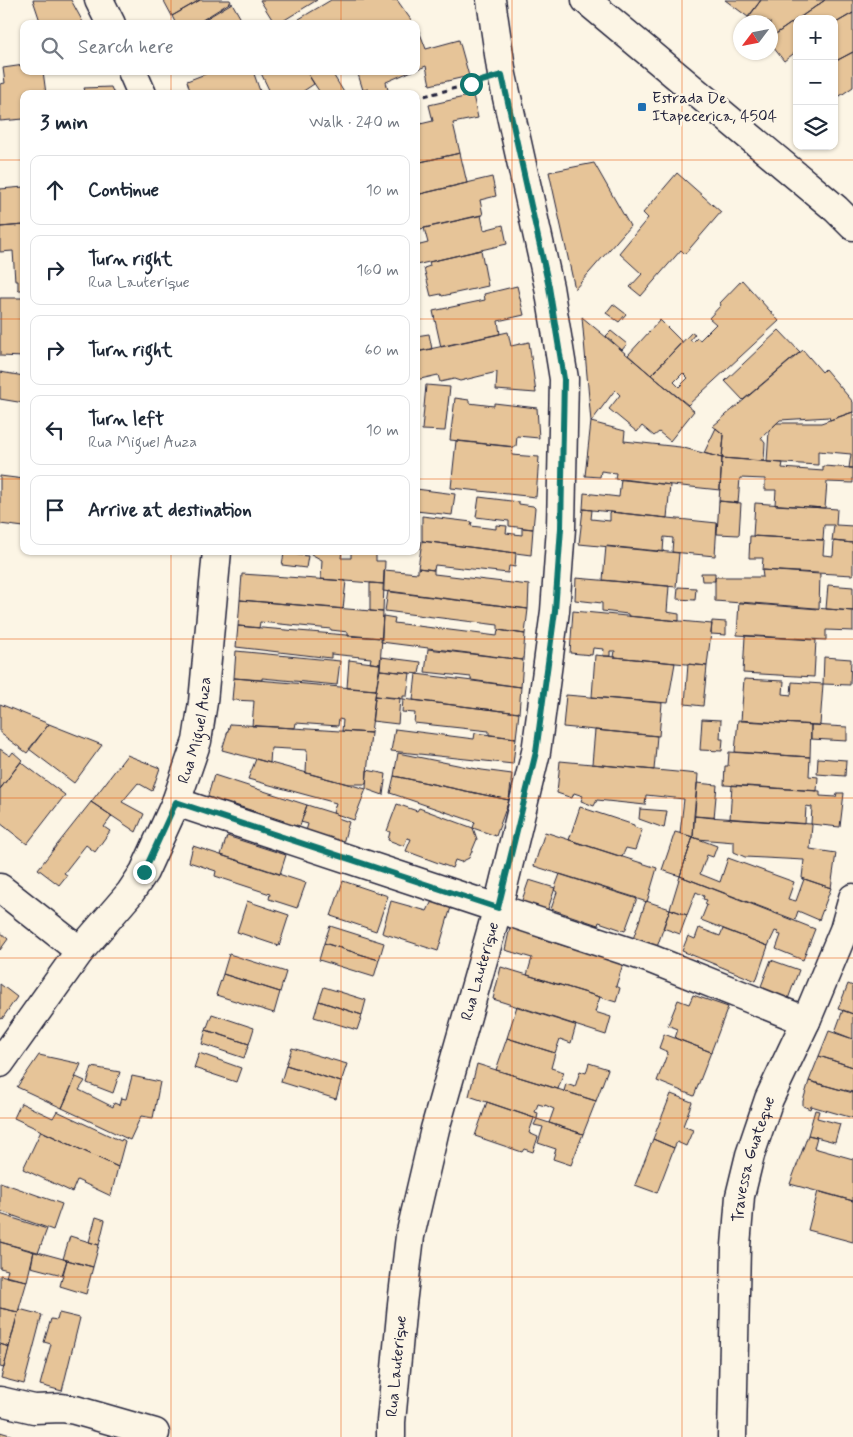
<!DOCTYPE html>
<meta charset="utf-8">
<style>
body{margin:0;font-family:Mynerve,sans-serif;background:#f2f2f3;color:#1f2937}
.controls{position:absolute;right:15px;top:15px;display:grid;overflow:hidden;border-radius:10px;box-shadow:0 1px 4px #0004}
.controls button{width:45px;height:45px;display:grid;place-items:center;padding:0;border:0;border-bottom:1px solid #e0e1e3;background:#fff;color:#1f2937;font:25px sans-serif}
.compass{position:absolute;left:733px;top:15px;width:45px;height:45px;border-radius:50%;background:#fff;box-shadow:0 1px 4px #0004;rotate:238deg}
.stop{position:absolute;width:15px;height:15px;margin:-11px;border:4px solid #0f766e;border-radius:50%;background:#fff}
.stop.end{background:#0f766e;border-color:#fff;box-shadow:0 1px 5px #0008}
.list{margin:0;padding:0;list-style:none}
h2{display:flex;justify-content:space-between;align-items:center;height:65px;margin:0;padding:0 20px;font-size:21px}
h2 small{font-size:16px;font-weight:400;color:#747a83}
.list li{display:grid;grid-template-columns:32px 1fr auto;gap:15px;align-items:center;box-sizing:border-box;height:70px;margin:0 10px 10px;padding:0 10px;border:1px solid #e0e1e3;border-radius:10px}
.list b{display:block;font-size:19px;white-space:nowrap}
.list p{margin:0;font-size:16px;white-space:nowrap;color:#747a83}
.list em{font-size:16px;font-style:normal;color:#747a83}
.icon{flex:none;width:28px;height:28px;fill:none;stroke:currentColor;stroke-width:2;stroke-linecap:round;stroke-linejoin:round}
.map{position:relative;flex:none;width:853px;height:1437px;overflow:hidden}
.search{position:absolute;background:#fff;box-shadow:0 1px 4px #0004;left:20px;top:20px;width:400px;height:55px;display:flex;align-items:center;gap:12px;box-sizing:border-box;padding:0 18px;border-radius:10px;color:#747a83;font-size:19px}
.panel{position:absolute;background:#fff;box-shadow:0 1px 4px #0004;left:20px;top:90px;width:400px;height:465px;border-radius:10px}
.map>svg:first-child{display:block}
.building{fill:#e6c498;stroke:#22223b;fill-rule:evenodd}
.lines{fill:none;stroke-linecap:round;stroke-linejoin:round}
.street-casing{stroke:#22223b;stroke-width:31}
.primary-casing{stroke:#22223b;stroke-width:31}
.path{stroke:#22223b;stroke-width:3;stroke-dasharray:5 4;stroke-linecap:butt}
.street{stroke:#fcf5e5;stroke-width:28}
.primary{stroke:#fcf5e5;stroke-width:28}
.route{stroke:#0f766e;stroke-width:6}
.grid{fill:none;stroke:#e8590c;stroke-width:1;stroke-opacity:0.55}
.poi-dot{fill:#1f6fb2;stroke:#fcf5e5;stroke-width:2}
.labels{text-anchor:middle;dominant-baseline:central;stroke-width:5;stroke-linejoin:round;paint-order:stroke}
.poi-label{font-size:16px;fill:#22223b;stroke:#fcf5e5;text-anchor:start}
.street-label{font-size:16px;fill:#22223b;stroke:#fcf5e5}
</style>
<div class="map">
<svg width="853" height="1437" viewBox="0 0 853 1437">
<rect width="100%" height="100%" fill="#fcf5e5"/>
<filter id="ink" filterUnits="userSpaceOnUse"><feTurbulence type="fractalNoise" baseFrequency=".02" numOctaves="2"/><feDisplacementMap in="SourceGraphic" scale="10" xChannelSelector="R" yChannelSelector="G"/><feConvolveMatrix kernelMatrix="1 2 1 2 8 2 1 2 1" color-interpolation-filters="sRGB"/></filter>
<g filter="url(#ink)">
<path class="building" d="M33,0H71L84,24H41Z
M165,0H200L172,16L164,1Z
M200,0H230L231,2L196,24H176L172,16Z
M260,0H317L278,24H275Z
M331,0H397L414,24H302L299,19Z
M725,0H761L748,17Z
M761,0H825L770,38V22H748L746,21Z
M825,0H853V13L834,24V19H798Z
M232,3L241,19L232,24H197Z
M853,13V52L834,62V24Z
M797,19V51L784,61L770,43V38Z
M416,23L426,49L459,40L469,76L430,85L426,66L416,70V24H415Z
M853,52V87L834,100V62Z
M24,65V71H43L46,94H24V119L0,121V84L5,83L3,68Z
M213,71H253L261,94H191L187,81Z
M260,71H306L314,84L299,94H271Z
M306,71H331L345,94H321Z
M357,71H412L386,82L389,94H369L368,89L363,90Z
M111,87L114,94H86L84,88Z
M473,95L478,118L453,123L460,153L416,163V125L433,121L429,105Z
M460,153L467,183L416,195V163Z
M594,163L630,226L575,289L549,172Z
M677,173L721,212L685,254L681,250L641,296L630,287L642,274L619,253L648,218L643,213Z
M492,177L496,196L480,200L483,215L416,230V195Z
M24,187V225L0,227V189Z
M481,215L484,230L503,225L507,244L416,265V246L428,243L424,228Z
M24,225V290H18V281H15L13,251L0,252V227Z
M481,250L488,286L442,296L441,294L431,296L424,268L430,266L429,262Z
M742,280L779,321L688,405L651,375L692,332L695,334L690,340L693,342L697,338L700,340L716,324L709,318L721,305L720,303ZM683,373L688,378L679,387L674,382Z
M517,286L524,315L498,321L500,334L441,347L433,311L485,300L484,294Z
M0,298H24V357L0,356Z
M613,304L626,314L619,322L606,313Z
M582,317L694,411L670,441L659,432L654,436L642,426L637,432L609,409L620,395L615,390L591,422Z
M660,320L682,342L651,375L628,355Z
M779,330L800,352L743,400L725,381Z
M611,331L627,344L622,350L606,336Z
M508,332L511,346L529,342L536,393L496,390L497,372L460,381L454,379L440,382L438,375L416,380V352Z
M429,334L432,349L416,352V336Z
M803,350L822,372L825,369L853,402V412L830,420L829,417L780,420L761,438L765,443L764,461L722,458L724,435L713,426Z
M0,372L24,376V403L0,399Z
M426,385L450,387L445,431L422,430Z
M455,398L469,400V403L494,406V403L537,408L539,438L517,436L516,447L450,440Z
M853,412V468H849L851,454L818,451V465L767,462L769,431L777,423H821Z
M591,422L625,431L624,441L680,447L722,458L720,490L615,479L616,473L601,471L600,477L585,476Z
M716,428L724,435L722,458L704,453Z
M456,441L513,447L512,455L539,457L536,497L451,488Z
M722,458L783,463L782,468L823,471V466L853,468V483L827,482L825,508L775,505L776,490H765V479L740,478L738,503L719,501Z
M0,476L24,479V527L0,524Z
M621,479L670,485L667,518L583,509L584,493L619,497Z
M416,489L455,494L452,515L416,511Z
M479,497L519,502V504L533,506L535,508L533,529L509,526V521L476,517Z
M719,501L741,503L739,535L717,534Z
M755,503L837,509L836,525L853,526V543L832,541L834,525H824L823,540L753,536Z
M583,509L592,510L591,519L610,521V512L717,523L715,556L672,552L673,538L664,537L663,552L579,544Z
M422,516L472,522L471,526L496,529V525L507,526L506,533L522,535V528L533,529L531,555L422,541Z
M750,536L823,540L824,541L823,555L833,556L834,541L853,543V575L762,570L763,558H749Z
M422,541L516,553L515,567L509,566L508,573L435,565L434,570L418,568Z
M606,546L679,553L676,587L603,580Z
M311,551H342L341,558H351V551H376V561H385L384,584L321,579L322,560L311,554Z
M284,553L308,556L306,568L282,565Z
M418,568L434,570V574L529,585L528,609L383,591L384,570L418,573Z
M762,570L820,574L819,609L715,601V577H763Z
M701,573H715V581H702Z
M242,574L346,581L343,609L240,600Z
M576,578L669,586L667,612L679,614V621L628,616V614L602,611V603L575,600Z
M370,583L384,584L383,612L370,611Z
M828,585L853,587V611L826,609Z
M678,587L696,588L695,600L677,599Z
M388,591L528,609L525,634L498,630V625L385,611Z
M240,600L383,612L382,638L348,636V632L331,630V629L260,622L259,628L238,626Z
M739,602L853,611V631L826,630V640L737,635Z
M573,611L712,624L707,666L614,657L615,651H610V656H603L604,649L593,648L592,655L570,653Z
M383,616L395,618L394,623L497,636L498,630L525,634L523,660L381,642Z
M712,621L726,622V635L711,634Z
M238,626L382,638L380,664L370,663L371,658L331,654V658L236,647Z
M745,636L816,640L814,677L743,673Z
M428,649L523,660L521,687L471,680V677L425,672Z
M236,651L340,661L337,685L262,678V680L234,678Z
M595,655L675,663L668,703L592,697Z
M381,657L421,662L419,674L380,670Z
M824,657L851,659L850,685L823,684Z
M349,660L380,664L376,690L347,688Z
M688,664L707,666L703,706L685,704Z
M380,670L410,673L407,696H403V699L375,696Z
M416,674L521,687L519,713L413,700Z
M234,678L376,690L371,733L342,731L343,720L339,719L338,726L296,723L295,728L252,726L254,701L232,700Z
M744,679L784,681L783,694L791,695L792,682L823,684L820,725L741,721Z
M566,695L662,703L659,736L563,727Z
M375,696L400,698L398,724L372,721Z
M403,699L519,713L516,738L489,735V731L414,723L415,713L402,712Z
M0,704L49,724L27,753L0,733Z
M702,719L721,720L720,739H723L722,751L700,750Z
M738,720L811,725L810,757L735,752Z
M49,724L102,745L74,783L29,749Z
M230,724L371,733L366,784H348L306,773L307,750L271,748L270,763L222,750Z
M811,725L847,727V741L811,739Z
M395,729L474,739L475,733L516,738L513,764L391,751Z
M595,730L657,736L654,770L592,764Z
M0,749L10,756L13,752L22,760L0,789Z
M729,752L810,757L809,776L818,777L817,791L724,785L725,766H728Z
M398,753L482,770L512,774L509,800L394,776Z
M127,755L160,768L152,791L138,783L122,802L144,814L136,832L91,802Z
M818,758L846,760L845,776L817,774Z
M256,759L366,789L354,820L333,813L336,803L248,779Z
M560,761L698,774L693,837L680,833L684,799L646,795L645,805L597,800L594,806L581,801L583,796L574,793L572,798L557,793Z
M21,762L65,795L27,844L0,823V789Z
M367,770L386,774L383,795L366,789Z
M214,775L307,805L300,826L296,825L295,827L283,823L284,821L232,804L231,807L207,799Z
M394,776L509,800L496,836L473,828L475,822L390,793Z
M697,783L717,785L714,818L694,816Z
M732,785L820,791V796L836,797L837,793H844L840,827L811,824L812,807L806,806L805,824L730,819Z
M91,802L112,816L104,827L110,831L95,852L86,845L64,873L67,875L59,885L38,869Z
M397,804L417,811L419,808L473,828L477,839L469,858L461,862L455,860L452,868L406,851L411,839L407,838L404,846L388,840L390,832L387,831Z
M307,805L339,815L338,818L349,822L343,843L306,831L308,824L301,822Z
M580,807L634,825V827L642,830L635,850L626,848L622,857L569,840Z
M640,809L667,811L664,828L639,819Z
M694,816L811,824L812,825L810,849L836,853L831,888L802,878L804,860L745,857L734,852V842L698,839L693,837Z
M545,832L657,868L647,902L534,866Z
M675,832L693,837L680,876L662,870Z
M227,836L286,855L280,874L221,855Z
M693,837L717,846L713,857L707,855L700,874L720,882L728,858L794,882L788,899L796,901L804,879L831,888L819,920L798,911L795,920L680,876Z
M193,846L306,883L297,908L269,899L270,894L215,876L216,871L189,862Z
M560,874L637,898L625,931L599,922L598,925L551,909L557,892L554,890Z
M680,876L815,929L803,960L776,949L781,935L777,934L778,932L775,931L768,946L701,920L707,905L705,904L707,900L703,899L704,896L696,892L687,915L670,909Z
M529,880L555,888L547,912L521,903Z
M343,881L388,896L376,931L331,916Z
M247,901L289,915L279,946L237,932Z
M391,901L427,911L432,901L451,907L438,951L382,933Z
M646,901L670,909L656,950L632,942Z
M670,909L687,915L680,934L663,928Z
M330,926L384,943L379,960L324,943Z
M510,927L539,936V938L623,964L616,986L620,988L616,1002L527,975L532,958L505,950Z
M699,928L720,936L723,929L768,946L756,981L682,951L688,936L695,939Z
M0,932L8,939L0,950Z
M324,943L379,960L374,977L319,960Z
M229,954L286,972L280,992L223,974Z
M771,960L799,970L788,999L760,989Z
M501,967L600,997L595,1012L611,1017L606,1035L493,999Z
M223,974L280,992L274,1013L216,995Z
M0,984L17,997L2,1019L0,1018Z
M848,984L853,986V1014L838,1009Z
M324,987L366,1000L362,1015L319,1001Z
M693,995L728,1007L711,1052L675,1038L678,1029L668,1025L678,1000L689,1004Z
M319,1001L362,1015L357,1030L314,1017Z
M517,1006L576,1025L571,1043L560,1039L555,1053L507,1038Z
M843,1010L853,1014V1039L835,1032Z
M212,1014L254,1028L249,1044L206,1030Z
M206,1030L249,1044L244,1058L202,1044Z
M829,1031L853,1039V1067L819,1056Z
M664,1034L711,1052L694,1096L657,1081L668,1052L659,1048Z
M507,1038L555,1053L551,1068L564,1072L558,1089L496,1070Z
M292,1048L347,1064L341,1082L286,1065Z
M199,1053L241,1068L236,1082L194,1068Z
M39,1055L81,1064L62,1108L17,1087Z
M819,1056L853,1067V1092L845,1090V1091L809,1081Z
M589,1063L608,1069L596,1101L564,1091L566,1084L575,1087L580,1071L586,1073Z
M477,1064L596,1101L583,1134L549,1123L554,1109L545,1105V1106L538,1104L535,1112L538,1113L537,1119L469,1096Z
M286,1065L341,1082L336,1099L281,1082Z
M92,1067L120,1072L113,1093L87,1083Z
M132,1076L160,1082L153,1118L141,1116L130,1140L62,1108L76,1077L85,1081L79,1090L113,1107L114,1103L119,1105L121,1098L126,1099Z
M809,1081L853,1093V1118L811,1106L810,1109L803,1106V1101Z
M671,1094L692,1102L683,1126L693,1130L686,1146L677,1142L674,1148L653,1139Z
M487,1102L534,1118L529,1133L538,1137L533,1152L524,1149L522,1152L475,1136Z
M21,1103L53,1118L57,1111L121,1141L122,1139L125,1141L118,1167L14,1118Z
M815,1110L819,1111L817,1118L840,1124L835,1142L808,1135Z
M537,1119L583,1134L571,1165L553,1159L556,1149L538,1143L543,1127L534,1125Z
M41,1131L118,1167L111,1196L77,1180L72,1192L23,1169Z
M808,1135L817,1137L814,1148L853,1159V1201L790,1184Z
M653,1139L674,1148L657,1193L635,1185Z
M0,1182L62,1204L53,1230L0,1211Z
M818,1191L853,1201V1242L808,1230Z
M0,1214L47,1229L38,1253L0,1242Z
M96,1217L105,1220L99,1245L89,1242Z
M70,1236L99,1245L93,1267L63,1259Z
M0,1242L34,1251L27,1281L6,1277L8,1270L0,1268Z
M34,1251L67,1260L62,1275L31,1267Z
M67,1260L93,1267L86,1294L60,1286Z
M0,1275L27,1281L18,1312L0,1308Z
M0,1308L18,1312L9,1347L0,1344Z
M19,1309L42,1315L24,1384L1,1378Z
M59,1313L80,1318L62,1391L40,1385L51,1344L44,1342L51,1319L57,1320Z
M0,1344L9,1347L4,1368L0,1367Z
M0,1432L17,1437H0Z"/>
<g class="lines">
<defs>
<g id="street">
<path d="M99,0L111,24"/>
<path d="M132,71L142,94"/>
<path d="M176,802L651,959L806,1021"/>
<path d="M0,888L80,951"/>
<path id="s1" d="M0,1063L80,951L130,893L144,872L176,802L197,741L203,702L217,551"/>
<path d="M0,1401L34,1409L62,1408L75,1410L155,1433"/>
<path id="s2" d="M391,1437V1422L402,1304L410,1236L435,1129L498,907L536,752L555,611L561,528L564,379L549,287L502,75L491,0"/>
<path id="s3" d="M732,1437L736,1246L740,1196L750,1155L769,1099L806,1021L844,930L853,898"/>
</g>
<path id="primary" d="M586,0L836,209L853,226"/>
</defs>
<use href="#street" class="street-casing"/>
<use href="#primary" class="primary-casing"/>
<path class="path" d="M416,98L472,84"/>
<use href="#street" class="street"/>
<use href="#primary" class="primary"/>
</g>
</g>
<g class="lines" filter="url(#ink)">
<path class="route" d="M144,872L176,802L498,908L536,752L555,611L561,528L564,379L549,287L502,75L471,84"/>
</g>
<path class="grid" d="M171,0V24M341,0V24M512,0V1437M682,0V1437M171,71V94M341,71V94M0,160H24M416,160H853M0,319H24M416,319H853M0,479H24M416,479H853M171,551V1437M341,551V1437M0,639H853M0,798H853M0,958H853M0,1118H853M0,1277H853"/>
<rect class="poi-dot" x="637" y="102" width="10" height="10" rx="2.5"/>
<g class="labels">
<g class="poi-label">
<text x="652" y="98">Estrada De<tspan x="652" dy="18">Itapecerica, 4504</tspan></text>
</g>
<g class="street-label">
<text stroke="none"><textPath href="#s1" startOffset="391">Rua Miguel Auza</textPath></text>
<text stroke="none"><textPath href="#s2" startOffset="476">Rua Lauterique</textPath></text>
<text stroke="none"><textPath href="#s3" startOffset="280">Travessa Guateque</textPath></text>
<text stroke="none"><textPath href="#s2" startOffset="71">Rua Lauterique</textPath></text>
</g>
</g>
</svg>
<div class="controls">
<button>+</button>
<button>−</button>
<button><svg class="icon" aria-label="layers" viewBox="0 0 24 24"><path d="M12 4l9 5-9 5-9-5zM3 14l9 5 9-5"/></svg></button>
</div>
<svg class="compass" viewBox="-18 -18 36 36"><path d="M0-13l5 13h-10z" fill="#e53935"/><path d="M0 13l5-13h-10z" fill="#747a83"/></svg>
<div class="stop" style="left:471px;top:84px"></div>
<div class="stop end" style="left:144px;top:872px"></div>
<div class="search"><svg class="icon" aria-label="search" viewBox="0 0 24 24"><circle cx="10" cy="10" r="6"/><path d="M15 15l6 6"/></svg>Search here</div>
<section class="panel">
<h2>3 min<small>Walk · 240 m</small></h2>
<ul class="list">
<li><svg class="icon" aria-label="ahead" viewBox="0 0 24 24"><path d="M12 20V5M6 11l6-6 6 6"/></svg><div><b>Continue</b></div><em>10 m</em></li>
<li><svg class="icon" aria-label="right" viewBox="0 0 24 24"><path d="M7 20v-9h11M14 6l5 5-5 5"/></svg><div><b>Turn right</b><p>Rua Lauterique</p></div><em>160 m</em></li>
<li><svg class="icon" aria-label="right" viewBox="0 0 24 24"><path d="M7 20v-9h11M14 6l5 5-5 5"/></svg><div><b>Turn right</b></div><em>60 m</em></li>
<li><svg class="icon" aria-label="left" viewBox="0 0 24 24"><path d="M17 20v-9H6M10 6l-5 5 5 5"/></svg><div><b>Turn left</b><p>Rua Miguel Auza</p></div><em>10 m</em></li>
<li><svg class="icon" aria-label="arrive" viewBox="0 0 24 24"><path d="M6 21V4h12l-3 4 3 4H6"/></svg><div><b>Arrive at destination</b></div></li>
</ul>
</section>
</div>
